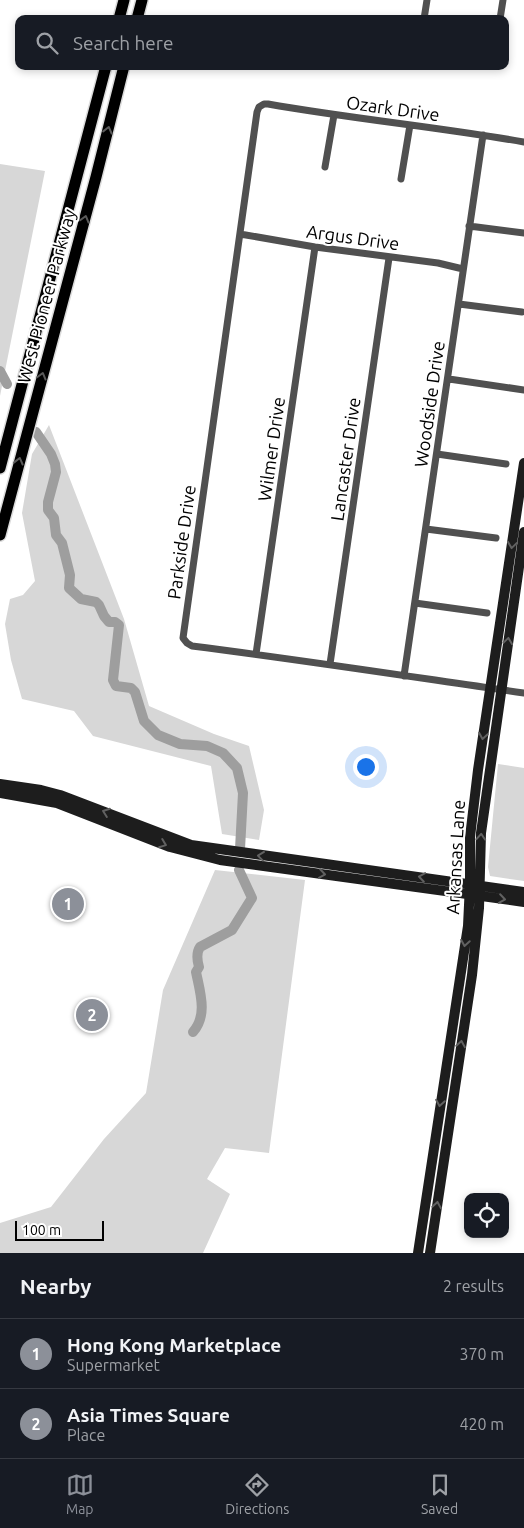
<!DOCTYPE html>
<style>
body{margin:0;font-family:Ubuntu,sans-serif;background:#20242c;color:#f1f3f6}
.controls{position:absolute;right:15px;bottom:15px;display:grid;overflow:hidden;border-radius:10px;box-shadow:0 2px 8px #0003}
.controls button{width:45px;height:45px;display:grid;place-items:center;padding:0;border:0;border-bottom:1px solid #363941;background:#171b24;color:#f1f3f6;font:25px sans-serif}
.scale{position:absolute;left:15px;bottom:12px;width:89px;box-sizing:border-box;padding-left:5px;border:2px solid #000;border-top:0;font-size:14px;line-height:18px;white-space:nowrap;color:#000;-webkit-text-stroke:4px #fff;paint-order:stroke}
.you{position:absolute;left:365px;top:766px;width:18px;height:18px;margin:-12px;border:4px solid #fff;border-radius:50%;background:#1a73e8;box-shadow:0 0 0 8px #1a73e833}
.badge{display:grid;place-items:center;width:32px;height:32px;border-radius:50%;background:#8c9099;color:#fff;font-size:16px;font-weight:700}
.pin{position:absolute;translate:-50% -50%;border:2px solid #fff;box-shadow:0 1px 5px #0006}
.list{margin:0;padding:0;list-style:none}
h2{display:flex;justify-content:space-between;align-items:center;height:65px;margin:0;padding:0 20px;font-size:21px}
h2 small{font-size:16px;font-weight:400;color:#9ea1a6}
.list li{display:grid;grid-template-columns:32px 1fr auto;gap:15px;align-items:center;box-sizing:border-box;height:70px;padding:0 20px;border-top:1px solid #363941}
.list b{display:block;font-size:19px;white-space:nowrap}
.list p{margin:0;font-size:16px;white-space:nowrap;color:#9ea1a6}
.list em{font-size:16px;font-style:normal;color:#9ea1a6}
.icon{flex:none;width:28px;height:28px;fill:none;stroke:currentColor;stroke-width:2;stroke-linecap:round;stroke-linejoin:round}
.map{position:relative;flex:none;width:524px;height:1253px;overflow:hidden}
.search{position:absolute;background:#171b24;box-shadow:0 2px 8px #0003;left:15px;right:15px;top:15px;height:55px;display:flex;align-items:center;gap:12px;box-sizing:border-box;padding:0 18px;border-radius:10px;color:#9ea1a6;font-size:19px}
.sheet{height:205px;background:#171b24}
nav{display:flex;justify-content:space-around;align-items:center;box-sizing:border-box;height:70px;border-top:1px solid #363941;background:#171b24;font-size:14px;color:#9ea1a6}
nav a{display:grid;justify-items:center;gap:2px}
nav .on{color:#8c9099}
.map>svg:first-child{display:block}
.green{fill:#d7d7d7}
.lines{fill:none;stroke-linecap:round;stroke-linejoin:round}
.river{stroke:#9e9e9e;stroke-width:10}
.primary-casing{stroke:#dbdbdb;stroke-width:14}
.minor{stroke:#505050;stroke-width:7}
.secondary{stroke:#1d1d1d;stroke-width:10}
.primary{stroke:#000;stroke-width:11}
.oneway{stroke:#595959}
.oneway2{stroke:#616161}
.labels{text-anchor:middle;dominant-baseline:central;stroke-width:4;stroke-linejoin:round;paint-order:stroke}
.street-label{font-size:18px;fill:#000;stroke:#fff}
</style>
<div class="map">
<svg width="524" height="1253" viewBox="0 0 524 1253">
<rect width="100%" height="100%" fill="#fff"/>
<path class="green" d="M0,164L45,171L0,396Z
M49,425L124,619L149,706L214,734L249,746L264,810L259,840L222,834L211,766L93,736L74,711L22,699L11,660L5,624L10,599L23,595L35,581L22,513L32,454Z
M498,764L524,768V881L490,876L488,867Z
M215,870L305,880L269,1153L225,1148L207,1179L230,1194L203,1253H0V1223L51,1207L104,1139L146,1093L163,990Z"/>
<g class="lines">
<path class="river" d="M0,371L7,384
M36,432L51,454L55,464L56,472L48,502V510L54,518L56,535L62,543L70,575L69,588L81,599L96,602L99,605L104,616L109,622H115L119,625L113,680L116,686L131,688L135,692L144,721L158,735L180,744L207,746L223,753L237,768L243,793L240,849
M193,1032C208,1015 200,992 196,972L199,967C197,960 196,953 200,947L232,930L252,898L239,870"/>
<defs>
<path id="primary" d="M119,19L124,0
M137,19L142,0
M0,468L106,66
M0,535L96,177L124,66"/>
</defs>
<use href="#primary" class="primary-casing"/>
<path class="minor" d="M424,19L427,0
M500,19L503,0
M524,142C439,127 353,119 268,104H264L259,107L257,112L183,638L187,643L192,646C303,660 413,677 524,693
M325,167L334,115
M401,179L410,125
M469,226L524,233
M240,234L315,247L438,263L463,269
M459,304L522,312
M449,379L524,390
M437,454L506,464
M426,529L496,538
M415,603L487,613
M256,654L315,247
M330,664L389,258
M404,676L483,135"/>
<path class="secondary" d="M0,784L41,790L60,795L191,845L524,892
M0,793L57,803L170,847L220,860L524,902
M418,1253L468,926L470,884V837L478,770L524,463
M430,1253L472,975L479,908L481,833L524,532"/>
<use href="#primary" class="primary"/>
</g>
<defs><path id="oneway-chevron" d="M-2-3.5L2.5 0L-2 3.5" fill="none" stroke-width="1.6" stroke-linecap="round" stroke-linejoin="round" transform="scale(1.25)"/></defs>
<g class="oneway">
<use href="#oneway-chevron" transform="translate(108 130) rotate(-76)"/>
<use href="#oneway-chevron" transform="translate(85 219) rotate(-75)"/>
<use href="#oneway-chevron" transform="translate(42 376) rotate(-75)"/>
<use href="#oneway-chevron" transform="translate(19 461) rotate(-76)"/>
</g>
<g class="oneway2">
<use href="#oneway-chevron" transform="translate(512 545) rotate(98)"/>
<use href="#oneway-chevron" transform="translate(508 641) rotate(-82)"/>
<use href="#oneway-chevron" transform="translate(483 736) rotate(99)"/>
<use href="#oneway-chevron" transform="translate(106 812) rotate(-160)"/>
<use href="#oneway-chevron" transform="translate(481 837) rotate(-86)"/>
<use href="#oneway-chevron" transform="translate(163 844) rotate(21)"/>
<use href="#oneway-chevron" transform="translate(261 856) rotate(-173)"/>
<use href="#oneway-chevron" transform="translate(322 874) rotate(8)"/>
<use href="#oneway-chevron" transform="translate(422 877) rotate(-172)"/>
<use href="#oneway-chevron" transform="translate(502 899) rotate(8)"/>
<use href="#oneway-chevron" transform="translate(465 943) rotate(99)"/>
<use href="#oneway-chevron" transform="translate(461 1044) rotate(-81)"/>
<use href="#oneway-chevron" transform="translate(440 1103) rotate(99)"/>
<use href="#oneway-chevron" transform="translate(437 1205) rotate(-81)"/>
</g>
<g class="labels">
<g class="street-label">
<text transform="translate(393 108) rotate(8)">Ozark Drive</text>
<text transform="translate(353 237) rotate(8)">Argus Drive</text>
<text transform="translate(46 296) rotate(-75)">West Pioneer Parkway</text>
<text transform="translate(429 404) rotate(-82)">Woodside Drive</text>
<text transform="translate(271 449) rotate(-82)">Wilmer Drive</text>
<text transform="translate(345 459) rotate(-82)">Lancaster Drive</text>
<text transform="translate(181 542) rotate(-82)">Parkside Drive</text>
<text transform="translate(455 857) rotate(-87)">Arkansas Lane</text>
</g>
</g>
</svg>
<div class="controls">
<button><svg class="icon" aria-label="locate" viewBox="0 0 24 24"><circle cx="12" cy="12" r="6"/><path d="M12 2v4M12 18v4M2 12h4M18 12h4"/></svg></button>
</div>
<div class="scale">100 m</div>
<div class="you"></div>
<div class="pin badge" style="left:68px;top:904px">1</div>
<div class="pin badge" style="left:92px;top:1015px">2</div>
<div class="search"><svg class="icon" aria-label="search" viewBox="0 0 24 24"><circle cx="10" cy="10" r="6"/><path d="M15 15l6 6"/></svg>Search here</div>
</div>
<section class="sheet">
<h2>Nearby<small>2 results</small></h2>
<ul class="list">
<li><span class="badge">1</span><div><b>Hong Kong Marketplace</b><p>Supermarket</p></div><em>370 m</em></li>
<li><span class="badge">2</span><div><b>Asia Times Square</b><p>Place</p></div><em>420 m</em></li>
</ul>
</section>
<nav>
<a class="on"><svg class="icon" aria-label="map" viewBox="0 0 24 24"><path d="M3 6l6-2 6 2 6-2v14l-6 2-6-2-6 2zM9 4v14M15 6v14"/></svg>Map</a>
<a><svg class="icon" aria-label="directions" viewBox="0 0 24 24"><path d="M12 3l9 9-9 9-9-9zM9 14v-3h6M13 9l2 2-2 2"/></svg>Directions</a>
<a><svg class="icon" aria-label="saved" viewBox="0 0 24 24"><path d="M7 4h10v16l-5-4-5 4z"/></svg>Saved</a>
</nav>
